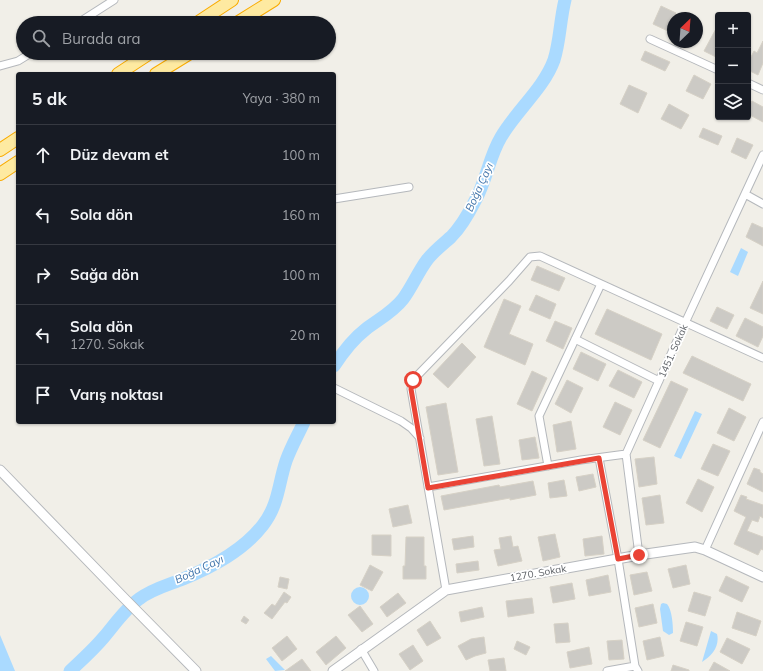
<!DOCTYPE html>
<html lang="tr">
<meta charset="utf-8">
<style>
body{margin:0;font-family:Mulish,sans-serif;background:#242831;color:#f1f3f6}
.controls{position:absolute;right:12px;top:12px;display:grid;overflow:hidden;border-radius:4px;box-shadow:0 1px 3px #0004}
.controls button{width:36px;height:36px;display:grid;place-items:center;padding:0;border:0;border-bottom:1px solid #363941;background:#171b24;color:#f1f3f6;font:20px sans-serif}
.compass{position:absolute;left:667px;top:12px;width:36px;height:36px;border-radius:50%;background:#171b24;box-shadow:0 1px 3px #0004;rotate:25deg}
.stop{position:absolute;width:12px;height:12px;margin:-9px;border:3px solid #ea4335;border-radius:50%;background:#fff}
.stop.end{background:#ea4335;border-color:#fff;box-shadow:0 1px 4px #0008}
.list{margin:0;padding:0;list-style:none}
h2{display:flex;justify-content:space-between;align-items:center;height:52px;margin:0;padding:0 16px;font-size:17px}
h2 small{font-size:13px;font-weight:400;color:#9ea1a6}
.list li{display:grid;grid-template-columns:26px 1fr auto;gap:12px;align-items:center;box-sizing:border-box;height:60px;padding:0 16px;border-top:1px solid #363941}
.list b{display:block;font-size:15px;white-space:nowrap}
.list p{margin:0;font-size:13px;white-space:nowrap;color:#9ea1a6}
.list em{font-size:13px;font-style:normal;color:#9ea1a6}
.icon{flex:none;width:22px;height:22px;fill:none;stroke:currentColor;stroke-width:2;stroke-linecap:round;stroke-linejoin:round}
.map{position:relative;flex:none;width:763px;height:671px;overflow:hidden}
.search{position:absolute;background:#171b24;box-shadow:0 1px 3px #0004;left:16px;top:16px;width:320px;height:44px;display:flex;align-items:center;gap:10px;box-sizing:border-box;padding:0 14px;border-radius:22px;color:#9ea1a6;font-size:15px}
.panel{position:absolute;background:#171b24;box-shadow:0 1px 3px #0004;left:16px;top:72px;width:320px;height:352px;border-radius:4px}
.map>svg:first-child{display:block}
.water{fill:#aadaff}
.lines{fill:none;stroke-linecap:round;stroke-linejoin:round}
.river{stroke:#aadaff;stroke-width:13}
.building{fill:#cccac5;stroke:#d6d1c6}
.minor-casing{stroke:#b5b8bc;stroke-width:9}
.tertiary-casing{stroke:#b5b8bc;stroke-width:11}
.trunk-casing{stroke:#f9ab00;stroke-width:14}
.minor{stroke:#fff;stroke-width:7}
.tertiary{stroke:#fff;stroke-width:9}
.trunk{stroke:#feeaa1;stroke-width:12}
.route{stroke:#ea4335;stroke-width:5}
.labels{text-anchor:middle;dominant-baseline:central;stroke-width:3.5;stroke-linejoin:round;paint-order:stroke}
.street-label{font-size:10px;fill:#5f6368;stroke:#fff}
.water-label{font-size:11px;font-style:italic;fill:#4174aa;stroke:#fff}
</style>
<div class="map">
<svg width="763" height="671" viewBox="0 0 763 671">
<rect width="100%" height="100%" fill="#f1efe8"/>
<path class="water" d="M741,248L748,252L738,276L730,272Z
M695,411L702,414L681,459L674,456Z
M351 596a9 9 0 1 1 18 0a9 9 0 1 1-18 0Z
M663,603L667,604C672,610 673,624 673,633L669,635L663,631L660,609L661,604Z
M711,631L717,634C720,646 712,656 702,662Z
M0,635L15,671H0Z
M271,656L285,670L275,671L266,659Z"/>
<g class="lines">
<path class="river" d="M334,366C343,352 353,339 366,329C379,319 393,312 403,299C412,287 418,272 427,260C434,251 443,244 451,237C461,227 470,211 476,199C487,179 489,157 501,137C516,111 544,88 554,60C560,41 560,20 565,0
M70,671C82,660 94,649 104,637C115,624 125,609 139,599C152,589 168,585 183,579C212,567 243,551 263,525C279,504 278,485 286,461C291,447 298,435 304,422"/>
</g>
<path class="building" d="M661,6L676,13L674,18H673L668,31L653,24Z
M718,25V58L704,51Z
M763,41V63L758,75L748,70V63L754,51L757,53Z
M645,51L670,62L665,71L641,60Z
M694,75L711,84L703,99L686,91Z
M629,85L647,93L638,113L620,104Z
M752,101L763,107V122L748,114V108Z
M669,104L689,115L681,129L661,119Z
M703,128L722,136L718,145L699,137Z
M737,138L753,145L746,159L731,152Z
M752,223L763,228V246L746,237Z
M537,266L565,278L559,291L531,280Z
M763,281V314L750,308Z
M536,295L556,304L550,319L529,310Z
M504,299L521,306L509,334L533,344L525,365L484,347Z
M717,307L734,315L727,329L710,321Z
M607,309L662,334L651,360L595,334Z
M745,318L763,327V336L758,347L736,336Z
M555,321L572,328L563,349L546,341Z
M462,343L476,357L448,388L433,374Z
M581,352L606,364L598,381L573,369Z
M692,356L751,384L743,401L683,373Z
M618,370L642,382L634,398L609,386Z
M532,371L547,378L532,411L517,404Z
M567,380L583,388L571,413L555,404Z
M671,381L688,389L660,448L643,440Z
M615,402L632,410L620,435L603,427Z
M446,403L458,472L438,475L426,407Z
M729,408L746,417L734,441L717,433Z
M492,416L500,464L484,466L476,419Z
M571,421L576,449L557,452L553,425Z
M535,437L539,458L522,460L519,440Z
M713,444L730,451L718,476L701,469Z
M654,457L657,484L639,487L635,459Z
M754,468L760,470V472L763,474V492L747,484Z
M593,474L596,487L579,491L576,477Z
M698,479L714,487L702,512L686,503Z
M564,480L567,496L550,498L548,483Z
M533,481L536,495L510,500V498L444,510L441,496L499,485L500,487Z
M660,495L664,523L646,525L642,498Z
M741,495L747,497L746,499L763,505V518L760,516L758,522L752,520L747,531L763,537V550L761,549L758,555L734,544L746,517L734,511Z
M408,505L412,523L393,527L389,509Z
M555,534L560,557L543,561L538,537Z
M372,535H391V556L372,555Z
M473,536L474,547L454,550L452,539Z
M511,536L513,547L518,546L522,561L498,566L494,550L501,549L499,538Z
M602,536L604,554L585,556L583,539Z
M406,537H424V566H426V579H403V566H405Z
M478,561L479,570L457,573L456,564Z
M370,565L383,572L372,591L360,585Z
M686,565L690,584L673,588L668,569Z
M647,572L652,591L634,595L630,575Z
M608,575L611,592L589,596L586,580Z
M726,576L749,587L742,602L719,591Z
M280,577L289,579L287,589L278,587Z
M572,583L575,599L553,603L550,587Z
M284,592L291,597L287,603L285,602L272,619L264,613L272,604L275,606Z
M694,592L711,597L705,616L688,611Z
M398,593L406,603L387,617L380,607Z
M532,598L534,613L508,617L506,601Z
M653,604L657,623L639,627L635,608Z
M360,606L373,624L362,632L348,615Z
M482,607L484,617L461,622L459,612Z
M737,612L761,621L756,636L732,628Z
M244,616L249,620L246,624L241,621Z
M430,621L441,638L427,646L417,630Z
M686,622L703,627L697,646L680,641Z
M568,623L570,642L556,643L554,624Z
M287,636L297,649L282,661L272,648Z
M336,636L346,648L326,665L316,652Z
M484,637L486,653L475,656L466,660L458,646L471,639Z
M660,637L664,656L647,660L643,641Z
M727,638L750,649L742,664L720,652Z
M622,640L624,659L609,660L607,641Z
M517,641L530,647L526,655L514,649Z
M413,645L423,661L410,670L399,654Z
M589,647L592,664L570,668L567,652Z
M504,658L506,671H490L488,660Z
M302,659L311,671H285Z
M714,662L730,671H709Z
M673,665L689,670V671H671Z"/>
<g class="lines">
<defs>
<path id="minor" d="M78,23L114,0
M650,39L718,70
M0,66L18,61L31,53
M748,83L763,90
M745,194L763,204
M334,199L409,187
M575,339L659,381
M334,388L401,421L411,428L420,438
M599,458L618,559L635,666L638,671
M548,466L539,416L601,284
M428,487L581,460L626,454
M705,550L763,422
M639,555L626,454L685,323L763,155
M446,590L411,389L413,380L509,281L530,257L540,256L763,358
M361,649L374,671
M607,671L635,666"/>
<path id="tertiary" d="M0,470L124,598L196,671
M333,671L446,590L639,555L695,547L705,550L763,577"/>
<path id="trunk" d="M197,23L232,0
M237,23L274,0
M118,74L150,53
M156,74L190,53
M0,150L18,138
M0,174L18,162"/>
</defs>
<use href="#minor" class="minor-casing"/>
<use href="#tertiary" class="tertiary-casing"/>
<use href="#trunk" class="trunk-casing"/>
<use href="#minor" class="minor"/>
<use href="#tertiary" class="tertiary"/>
<use href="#trunk" class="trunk"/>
</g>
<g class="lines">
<path class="route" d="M413,380L411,389L428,488L599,458L618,559L639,555"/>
</g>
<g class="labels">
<g class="street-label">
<text transform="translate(673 351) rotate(-66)">1451. Sokak</text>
<text transform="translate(538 573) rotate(-10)">1270. Sokak</text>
</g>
<g class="water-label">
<text transform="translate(479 187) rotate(-66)">Boğa Çayı</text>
<text transform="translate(199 569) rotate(-25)">Boğa Çayı</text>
</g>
</g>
</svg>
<div class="controls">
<button>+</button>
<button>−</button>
<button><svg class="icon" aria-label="layers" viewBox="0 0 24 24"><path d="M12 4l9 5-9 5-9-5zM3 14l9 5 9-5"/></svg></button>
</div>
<svg class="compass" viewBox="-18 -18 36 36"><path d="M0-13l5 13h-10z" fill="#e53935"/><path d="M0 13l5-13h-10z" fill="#9ea1a6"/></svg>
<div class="stop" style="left:413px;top:380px"></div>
<div class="stop end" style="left:639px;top:555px"></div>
<div class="search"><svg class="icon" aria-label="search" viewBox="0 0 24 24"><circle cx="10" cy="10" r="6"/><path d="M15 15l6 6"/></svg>Burada ara</div>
<section class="panel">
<h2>5 dk<small>Yaya · 380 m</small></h2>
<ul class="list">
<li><svg class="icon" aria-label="ahead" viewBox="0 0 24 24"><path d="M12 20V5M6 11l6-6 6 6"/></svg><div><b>Düz devam et</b></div><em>100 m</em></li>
<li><svg class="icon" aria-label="left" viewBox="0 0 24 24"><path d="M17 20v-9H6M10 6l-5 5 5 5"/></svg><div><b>Sola dön</b></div><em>160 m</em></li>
<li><svg class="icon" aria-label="right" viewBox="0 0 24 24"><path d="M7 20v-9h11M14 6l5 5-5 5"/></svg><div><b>Sağa dön</b></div><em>100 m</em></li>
<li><svg class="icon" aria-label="left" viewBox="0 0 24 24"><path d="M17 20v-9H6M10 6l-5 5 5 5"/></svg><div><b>Sola dön</b><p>1270. Sokak</p></div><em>20 m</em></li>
<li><svg class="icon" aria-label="arrive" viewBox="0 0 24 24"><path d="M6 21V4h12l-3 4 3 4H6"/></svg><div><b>Varış noktası</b></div></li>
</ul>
</section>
</div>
